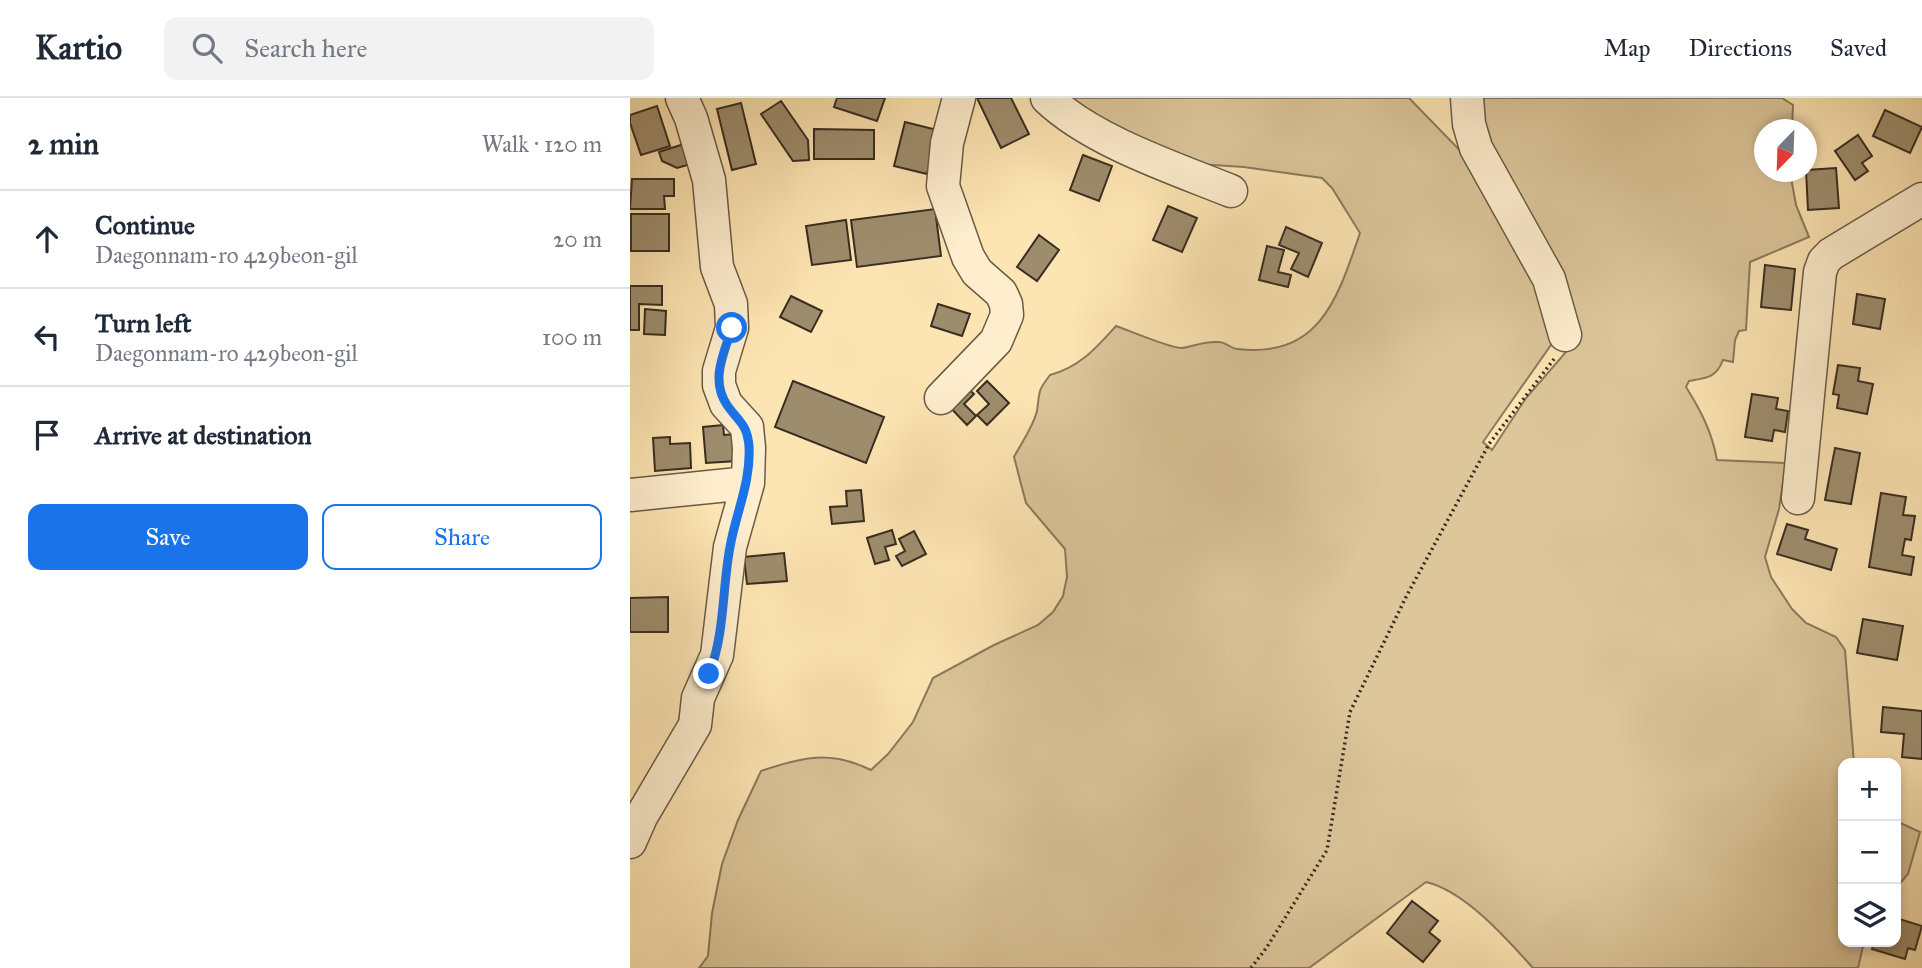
<!DOCTYPE html>
<meta charset="utf-8">
<style>
body{margin:0;font-family:"IM FELL Great Primer",serif;background:#f2f2f3;color:#1f2937}
.controls{position:absolute;right:21px;bottom:21px;display:grid;overflow:hidden;border-radius:14px;box-shadow:0 4px 10px #0003}
.controls button{width:63px;height:63px;display:grid;place-items:center;padding:0;border:0;border-bottom:2px solid #e0e1e3;background:#fff;color:#1f2937;font:35px sans-serif}
.compass{position:absolute;left:1124px;top:21px;width:63px;height:63px;border-radius:50%;background:#fff;box-shadow:0 4px 10px #0003;rotate:203deg}
.stop{position:absolute;width:21px;height:21px;margin:-16px;border:5px solid #1a73e8;border-radius:50%;background:#fff}
.stop.end{background:#1a73e8;border-color:#fff;box-shadow:0 2px 7px #0008}
.list{margin:0;padding:0;list-style:none}
h2{display:flex;justify-content:space-between;align-items:center;height:91px;margin:0;padding:0 28px;font-size:30px}
h2 small{font-size:23px;font-weight:400;color:#747a83}
.list li{display:grid;grid-template-columns:46px 1fr auto;gap:21px;align-items:center;box-sizing:border-box;height:98px;padding:0 28px;border-top:2px solid #e0e1e3}
.list b{display:block;font-size:26px;white-space:nowrap}
.list p{margin:0;font-size:23px;white-space:nowrap;color:#747a83}
.list em{font-size:23px;font-style:normal;color:#747a83}
.actions{display:flex;gap:14px;padding:21px 28px}
.actions a{flex:1;padding:16px 0;border:2px solid #1a73e8;border-radius:14px;text-align:center;font-size:24px;color:#1a73e8}
.actions .main{background:#1a73e8;color:#fff}
.icon{flex:none;width:38px;height:38px;fill:none;stroke:currentColor;stroke-width:2;stroke-linecap:round;stroke-linejoin:round}
.map{position:relative;flex:none;width:1292px;height:870px;overflow:hidden}
header{display:flex;align-items:center;gap:42px;box-sizing:border-box;height:98px;padding:0 35px;background:#fff;border-bottom:2px solid #e0e1e3}
header strong{font-size:33px}
nav{display:flex;gap:38px;margin-inline-start:auto;font-size:24px}
.search{width:490px;height:63px;background:#f2f2f3;display:flex;align-items:center;gap:18px;box-sizing:border-box;padding:0 24px;border-radius:14px;color:#747a83;font-size:26px}
main{display:flex}
aside{flex:1;background:#fff}
.map>svg:first-child{display:block}
.green{fill:#dcc69a;stroke:#8a7a5e;stroke-width:2}
.building{fill:#9e8d6d;stroke:#382d21;stroke-width:2}
.lines{fill:none;stroke-linecap:round;stroke-linejoin:round}
.minor-casing{stroke:#695b46;stroke-width:35}
.path{stroke:#382d21;stroke-width:3.5;stroke-dasharray:2 3.5;stroke-linecap:butt}
.minor{stroke:#feeece;stroke-width:32}
.route{stroke:#1a73e8;stroke-width:9}
</style>
<header>
<strong>Kartio</strong>
<div class="search"><svg class="icon" aria-label="search" viewBox="0 0 24 24"><circle cx="10" cy="10" r="6"/><path d="M15 15l6 6"/></svg>Search here</div>
<nav><a>Map</a><a>Directions</a><a>Saved</a></nav>
</header>
<main>
<aside>
<h2>2 min<small>Walk · 120 m</small></h2>
<ul class="list">
<li><svg class="icon" aria-label="ahead" viewBox="0 0 24 24"><path d="M12 20V5M6 11l6-6 6 6"/></svg><div><b>Continue</b><p>Daegonnam-ro 429beon-gil</p></div><em>20 m</em></li>
<li><svg class="icon" aria-label="left" viewBox="0 0 24 24"><path d="M17 20v-9H6M10 6l-5 5 5 5"/></svg><div><b>Turn left</b><p>Daegonnam-ro 429beon-gil</p></div><em>100 m</em></li>
<li><svg class="icon" aria-label="arrive" viewBox="0 0 24 24"><path d="M6 21V4h12l-3 4 3 4H6"/></svg><div><b>Arrive at destination</b></div></li>
</ul>
<div class="actions"><a class="main">Save</a><a>Share</a></div>
</aside>
<div class="map">
<svg width="1292" height="870" viewBox="0 0 1292 870">
<rect width="100%" height="100%" fill="#fde5b3"/>
<filter id="stains"><feTurbulence type="fractalNoise" baseFrequency=".00286" numOctaves="4"/><feColorMatrix values="0 0 0 0 .2 0 0 0 0 .09 0 0 0 0 .02 0 0 0 .5 -.17"/></filter>
<radialGradient id="worn" r=".72"><stop offset=".6" stop-color="#630" stop-opacity="0"/><stop offset="1" stop-color="#630" stop-opacity=".3"/></radialGradient>
<path class="green" d="M432,0H779L850,73L903,161L923,244L853,344L862,352L896,300L936,254L939,243L868,72L847,0H1152L1163,7L1162,31L1134,32V74H1160L1166,107L1179,139L1120,164L1116,232L1109,233L1105,242L1103,264L1093,262C1086,280 1077,280 1059,283L1056,289C1071,313 1082,334 1087,362L1156,365L1149,411L1135,459L1141,479L1162,511L1176,525L1206,539L1215,552L1224,665H1213V844H1234L1228,870H903C877,841 835,793 796,784L679,870H69L78,858L82,815L92,766L108,722L131,673C172,659 200,652 241,672L258,656L283,624L303,580L364,547L408,527L423,514L433,498L437,479L435,451L396,405L384,359C392,344 403,329 407,313C410,293 407,294 420,277C450,269 466,250 486,228C498,232 542,251 552,250C565,248 573,243 589,244C596,244 601,251 608,251C690,261 708,199 730,135L702,90L692,80L614,69L567,66L533,53Z
M1266,723L1290,734L1278,776L1266,790Z"/>
<path class="building" d="M207,0H255L247,23L204,9Z
M347,0H381L399,36L371,50Z
M151,3L178,42L179,62L163,63L131,16Z
M111,5L126,66L102,72L87,11Z
M27,8L40,48L11,57L0,25V17Z
M1255,12L1292,29L1280,55L1243,38Z
M275,24L307,32L297,76L264,68Z
M184,31L244,32V61H184Z
M1228,37L1242,58L1232,65L1238,73L1225,82L1205,53Z
M57,45L64,65L47,70L32,63L29,54Z
M453,57L482,68L469,103L440,92Z
M1206,70L1209,110L1178,112L1176,72Z
M2,81H44V98H34L35,111H0Z
M538,108L567,120L552,154L523,142Z
M305,111L311,158L227,169L221,122Z
M1,116H39V153H1Z
M216,122L221,162L182,167L176,128Z
M656,129L692,145L678,179L661,171L669,155L649,147Z
M409,137L429,152L407,183L387,169Z
M637,148L654,152L648,174L661,177L658,189L629,182Z
M1135,167L1165,171L1161,212L1131,209Z
M0,188H32V207L9,206V232H0Z
M1227,196L1255,201L1250,231L1223,226Z
M161,198L192,213L181,234L150,219Z
M308,206L340,216L332,238L301,228Z
M15,211L36,213L35,237L14,236Z
M1208,267L1230,270L1228,283L1243,286L1237,316L1207,310L1209,297L1203,296Z
M163,283L254,319L236,365L145,329Z
M357,283L379,305L357,327L347,317L359,306L347,293Z
M334,287L344,296L334,306L346,318L337,327L316,305Z
M1122,296L1148,300L1146,311L1158,313L1155,334L1144,332L1142,343L1115,339Z
M93,327L94,337L105,336L107,363L76,365L73,329Z
M40,339V346L60,345L61,370L25,373L23,340Z
M1205,350L1230,355L1221,406L1195,402Z
M231,392L234,423L202,426L200,409L217,408L216,393Z
M1251,395L1276,399L1273,417L1285,418L1281,442L1275,441L1272,457L1284,459L1281,477L1239,469Z
M1157,426L1178,432L1175,441L1207,451L1201,472L1147,456Z
M262,432L266,446L255,449L259,462L245,466L237,440Z
M284,433L296,456L272,468L266,458L275,453L269,441Z
M154,455L157,483L117,486L114,459Z
M38,499V534H0V500Z
M1233,521L1273,528L1267,562L1227,555Z
M1253,609L1292,613V661L1272,659L1274,636L1251,634Z
M782,803L808,823L799,834L810,843L793,864L757,835Z
M1266,820L1292,828L1285,852L1278,850L1275,861L1242,851L1244,844H1266Z"/>
<g class="lines">
<defs>
<path id="minor" d="M417,0C462,43 544,70 601,93
M837,0L839,26L846,50L919,181L935,237
M311,300L366,243L377,217L376,206L371,195L347,174L338,159L313,88L317,45L329,0
M0,397L118,385
M1168,400L1190,174L1194,163L1201,156L1292,101
M0,744L11,719L65,627L68,600L87,557L100,449L118,385L119,350L117,329L96,306L89,287V273L102,230L101,206L87,169L79,82L61,20L52,0"/>
</defs>
<use href="#minor" class="minor-casing"/>
<path class="path" d="M621,870L637,849L697,752L720,614L776,499L859,346L924,261"/>
<use href="#minor" class="minor"/>
</g>
<g class="lines">
<path class="route" d="M79,576C95,536 92,491 100,449C106,414 121,385 119,348C117,326 109,324 97,307C80,282 94,255 102,230"/>
</g>
<rect width="100%" height="100%" filter="url(#stains)"/>
<rect width="100%" height="100%" fill="url(#worn)"/>
</svg>
<div class="controls">
<button>+</button>
<button>−</button>
<button><svg class="icon" aria-label="layers" viewBox="0 0 24 24"><path d="M12 4l9 5-9 5-9-5zM3 14l9 5 9-5"/></svg></button>
</div>
<svg class="compass" viewBox="-18 -18 36 36"><path d="M0-13l5 13h-10z" fill="#e53935"/><path d="M0 13l5-13h-10z" fill="#747a83"/></svg>
<div class="stop" style="left:102px;top:230px"></div>
<div class="stop end" style="left:79px;top:576px"></div>
</div>
</main>
